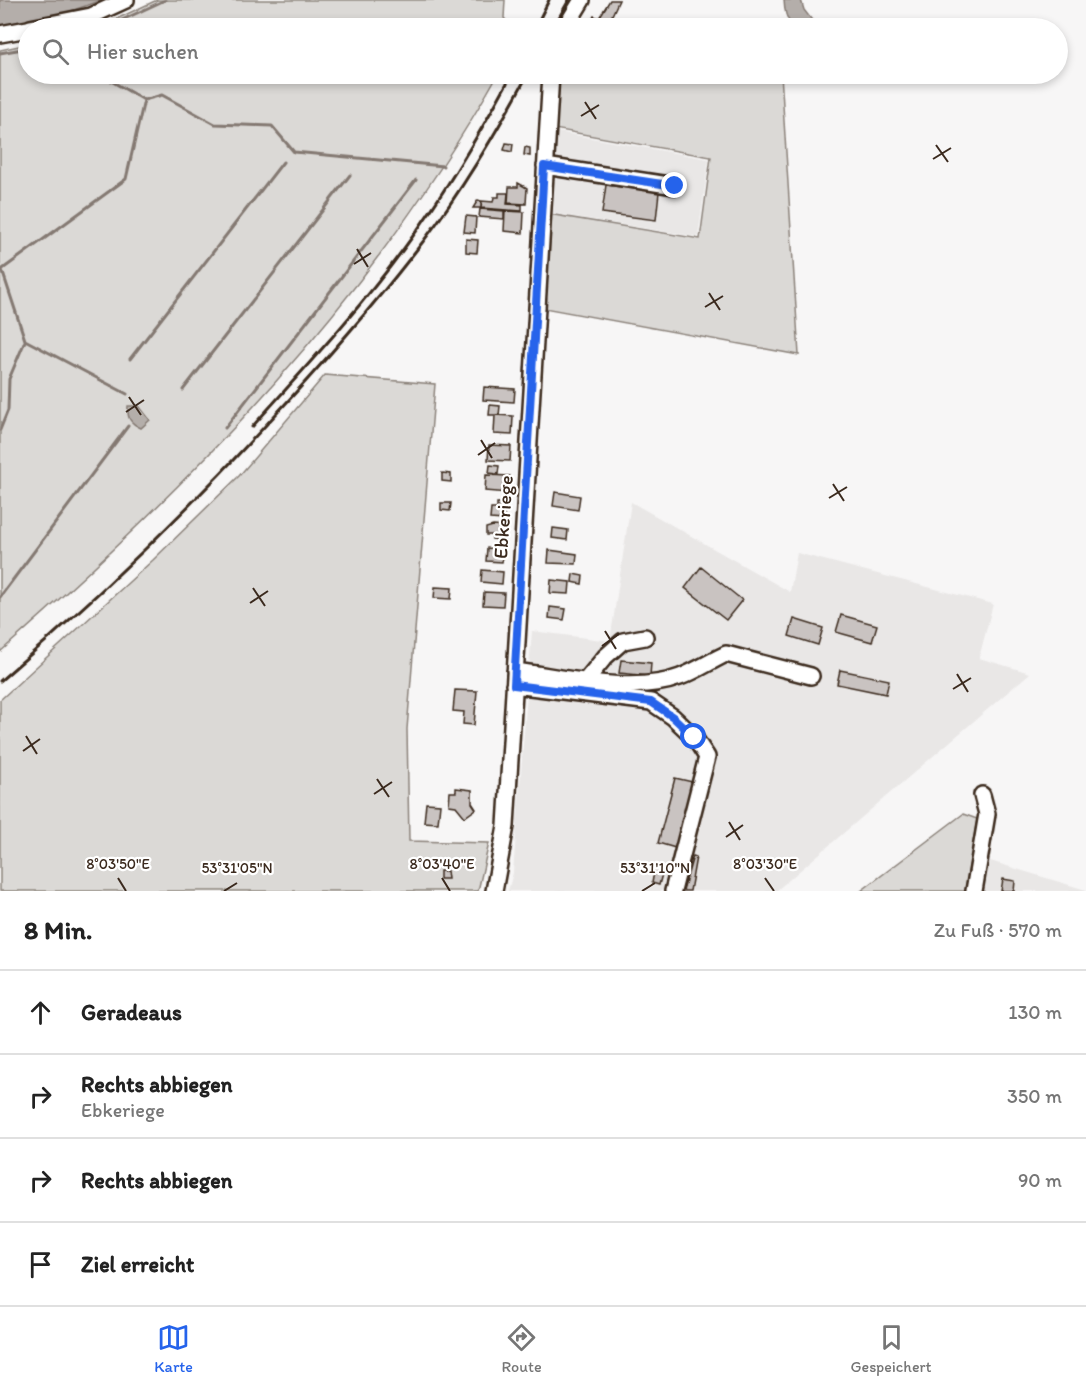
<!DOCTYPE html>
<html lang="de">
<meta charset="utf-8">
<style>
body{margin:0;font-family:Itim,sans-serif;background:#f2f2f2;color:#222}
.stop{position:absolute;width:18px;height:18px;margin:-14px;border:4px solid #2563eb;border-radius:50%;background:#fff}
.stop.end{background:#2563eb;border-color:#fff;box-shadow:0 2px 6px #0008}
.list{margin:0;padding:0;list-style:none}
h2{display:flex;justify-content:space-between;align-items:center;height:78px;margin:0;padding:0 24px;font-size:26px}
h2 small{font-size:20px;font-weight:400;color:#767676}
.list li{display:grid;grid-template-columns:39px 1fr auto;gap:18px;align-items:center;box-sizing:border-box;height:84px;padding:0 24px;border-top:2px solid #e0e0e0}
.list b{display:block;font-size:22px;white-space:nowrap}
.list p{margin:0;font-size:20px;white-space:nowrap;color:#767676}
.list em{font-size:20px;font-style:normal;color:#767676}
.icon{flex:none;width:33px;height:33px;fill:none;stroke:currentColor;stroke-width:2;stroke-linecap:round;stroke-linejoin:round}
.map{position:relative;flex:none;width:1086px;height:891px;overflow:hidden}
.search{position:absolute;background:#fff;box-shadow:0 3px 9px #0003;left:18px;right:18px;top:18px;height:66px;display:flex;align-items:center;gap:15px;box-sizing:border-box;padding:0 21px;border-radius:33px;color:#767676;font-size:22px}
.sheet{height:414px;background:#fff}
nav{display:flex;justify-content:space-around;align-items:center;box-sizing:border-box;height:84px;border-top:2px solid #e0e0e0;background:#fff;font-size:16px;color:#767676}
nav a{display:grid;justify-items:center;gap:3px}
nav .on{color:#2563eb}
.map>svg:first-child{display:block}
.built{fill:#e9e7e6}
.green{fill:#dbd9d6;stroke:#8b827a;stroke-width:1.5}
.water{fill:#b4aeaa;stroke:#847972;stroke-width:1.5}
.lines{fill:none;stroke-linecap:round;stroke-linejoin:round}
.stream{stroke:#847972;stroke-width:3}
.building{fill:#c9c3c1;stroke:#3b2a1e;stroke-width:1.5}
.minor-casing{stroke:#3b2a1e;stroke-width:20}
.minor{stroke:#fff;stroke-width:15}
.rail{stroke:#3b2a1e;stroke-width:3}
.route{stroke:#2563eb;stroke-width:8}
.ticks{fill:none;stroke:#3b2a1e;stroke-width:2}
.labels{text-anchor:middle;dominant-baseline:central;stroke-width:4.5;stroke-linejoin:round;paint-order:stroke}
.street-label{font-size:20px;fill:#3b2a1e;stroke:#fff}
.ticks-label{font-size:15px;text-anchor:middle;fill:#3b2a1e;stroke:#fff;stroke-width:4.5;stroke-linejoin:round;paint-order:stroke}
</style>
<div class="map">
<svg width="1086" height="891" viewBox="0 0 1086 891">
<rect width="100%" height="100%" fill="#f7f6f6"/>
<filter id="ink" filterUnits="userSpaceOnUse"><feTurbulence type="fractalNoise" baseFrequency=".0167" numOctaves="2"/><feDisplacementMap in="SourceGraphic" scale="12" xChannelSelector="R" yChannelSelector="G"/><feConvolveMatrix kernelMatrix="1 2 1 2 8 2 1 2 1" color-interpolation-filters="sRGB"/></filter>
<g filter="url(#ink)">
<path class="built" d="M553,131L709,159L698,237L549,213Z
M631,502L790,592L797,553L993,604L979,658L1030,673L776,891H508L513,873L532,631L610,641Z
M987,860L1086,890V891H982Z"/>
<path class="green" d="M157,0H505L504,18L513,28H97Z
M28,44V74H498C372,298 192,484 0,652V50Z
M558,74H590L653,82L655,74H781L799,355L544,308L548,214L700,239L711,157L554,129Z
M325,375L435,384L407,729L409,841L489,843L478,891H0V700L153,560L239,476Z
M963,814L977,819L965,891H861Z"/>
<path class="water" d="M0,0H103L53,17L0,26Z
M784,0H801L804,10L815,24L813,28C790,29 785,22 784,0Z
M128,406H139L150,420L141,428C130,423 127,418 128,406Z"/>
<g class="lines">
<path class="stream" d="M105,28L165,0
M0,53L28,48
M99,74L144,100L162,95L215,124L272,126L294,152L443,166
M2,270L25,340L127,394
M0,271L126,179L144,100
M130,359L283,162
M183,390L350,175
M225,428L416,180
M0,430L8,410L9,379L25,341
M0,597L128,426"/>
</g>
<path class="building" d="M610,0H619L607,26L612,28H588L594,16L599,18Z
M506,143L513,144L512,152L504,150Z
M525,147L530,148V156L524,155Z
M518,183L527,188L526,204L508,203L509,187H518Z
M606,185L659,192L656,220L602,213Z
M499,193H508L507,204L522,205V211L481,208L482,201L493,202L494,197H499Z
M478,200L481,201V208H473Z
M480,209L504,211V219L479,217Z
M505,211L524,212L523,233L504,231Z
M466,216L476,217L475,233L464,232Z
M466,239L478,240L477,253L466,252Z
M484,387L515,389L514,402L483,400Z
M490,405L500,406L499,415H489Z
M495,415L513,416L512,435L494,434Z
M489,445L511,446L510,461L488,460Z
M490,465L499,466L498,474L489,473Z
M442,473L451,474V482L442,481Z
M486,475L510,476L509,493L485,491Z
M555,492L580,496L578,510L553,506Z
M441,503H451L450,511L441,510Z
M497,503H504V520L490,519L491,509H497Z
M493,526L505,527L504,540L492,539V535H486V528Z
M553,528L568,530L567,540L552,538Z
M487,548L504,550L502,562L486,561Z
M549,550L577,554L576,564L548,563Z
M701,567L742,600L726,620L685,588Z
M482,570L503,572L502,584L481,582Z
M573,574L583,576L582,584L572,582Z
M551,580L570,582L569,594L550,593Z
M435,587L452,588L451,599L434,598Z
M484,592L504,593L503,606L483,605Z
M550,607L566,609L564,620L549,618Z
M841,615L877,625L872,642L836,632Z
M794,619L823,628L818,645L789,636Z
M621,660L651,663L650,676L619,673Z
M840,670L889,680L886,694L837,684Z
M455,690L477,691L474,725L463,724L464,712L453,711Z
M675,778L697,783L679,849L658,843Z
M456,788L472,790V803L476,809L465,817L456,806L449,805L450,792H456Z
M426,803L440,804L438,823L424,822Z
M693,856L696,857L690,891H683Z
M440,871H447L448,879H440Z
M654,872L662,874L659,885L652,883Z
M1003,879L1015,881L1014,891H1001Z"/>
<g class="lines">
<defs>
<path id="minor" d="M30,28L91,16L126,0
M565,28L582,0
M0,34L28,29
M545,166L675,186
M515,671C564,677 633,695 680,677C696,671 711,661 726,654L811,676
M586,680L605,657L623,641L645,637
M514,685L651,702L673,717L694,737L707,757L673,891
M494,891L506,826L551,74
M974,891L987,814L982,795"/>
</defs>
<use href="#minor" class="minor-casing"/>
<use href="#minor" class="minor"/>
<path class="rail" d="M535,28L549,0
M553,28L569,0
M252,427C304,369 358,311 405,247C445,193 480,133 512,74
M0,681C94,601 182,516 265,426C316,371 365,316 411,257C456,201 494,137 528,74"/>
</g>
</g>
<g class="lines" filter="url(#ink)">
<path class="route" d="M675,186L544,166L514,685L651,702L673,717L694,737"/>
</g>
<path class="ticks" d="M585,102L596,119M581,116L599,105M936,145L948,162M933,159L951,148M357,249L368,267M354,264L371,253M709,293L720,310M705,307L723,296M129,397L141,415M126,412L144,400M481,440L492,458M478,455L495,443M833,484L844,501M829,498L847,487M253,588L265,606M250,603L268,591M605,631L616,649M602,646L619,634M957,674L968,692M953,689L971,678M26,736L37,754M23,751L40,739M377,779L389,797M374,794L392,782M729,822L740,840M726,837L743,825M118,878L126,891M442,878L450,891M765,878L774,891M224,891L237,883M642,891L655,883"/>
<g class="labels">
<g class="street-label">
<text transform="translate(503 517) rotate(-86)">Ebkeriege</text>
</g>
</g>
<g class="ticks-label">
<text x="118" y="869">8°03'50"E</text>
<text x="442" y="869">8°03'40"E</text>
<text x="765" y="869">8°03'30"E</text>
<text x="237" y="873">53°31'05"N</text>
<text x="655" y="873">53°31'10"N</text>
</g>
</svg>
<div class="stop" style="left:694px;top:737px"></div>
<div class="stop end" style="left:675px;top:186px"></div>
<div class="search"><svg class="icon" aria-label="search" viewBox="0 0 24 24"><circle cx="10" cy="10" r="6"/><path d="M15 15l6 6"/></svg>Hier suchen</div>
</div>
<section class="sheet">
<h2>8 Min.<small>Zu Fuß · 570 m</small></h2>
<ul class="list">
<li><svg class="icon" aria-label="ahead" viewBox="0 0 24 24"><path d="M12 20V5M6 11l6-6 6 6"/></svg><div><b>Geradeaus</b></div><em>130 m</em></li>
<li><svg class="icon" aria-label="right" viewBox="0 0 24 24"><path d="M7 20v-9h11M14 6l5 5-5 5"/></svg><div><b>Rechts abbiegen</b><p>Ebkeriege</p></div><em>350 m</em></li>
<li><svg class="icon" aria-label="right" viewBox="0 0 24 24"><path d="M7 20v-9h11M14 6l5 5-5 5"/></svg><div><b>Rechts abbiegen</b></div><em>90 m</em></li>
<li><svg class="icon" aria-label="arrive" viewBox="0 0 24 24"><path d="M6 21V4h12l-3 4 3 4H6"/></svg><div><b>Ziel erreicht</b></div></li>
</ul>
</section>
<nav>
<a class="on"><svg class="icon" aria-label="map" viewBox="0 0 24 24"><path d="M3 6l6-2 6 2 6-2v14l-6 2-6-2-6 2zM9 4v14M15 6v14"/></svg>Karte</a>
<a><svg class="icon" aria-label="directions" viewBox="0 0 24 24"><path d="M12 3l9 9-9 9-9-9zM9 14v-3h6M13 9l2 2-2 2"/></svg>Route</a>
<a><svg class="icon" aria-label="saved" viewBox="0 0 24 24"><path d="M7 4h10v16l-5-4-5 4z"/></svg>Gespeichert</a>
</nav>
